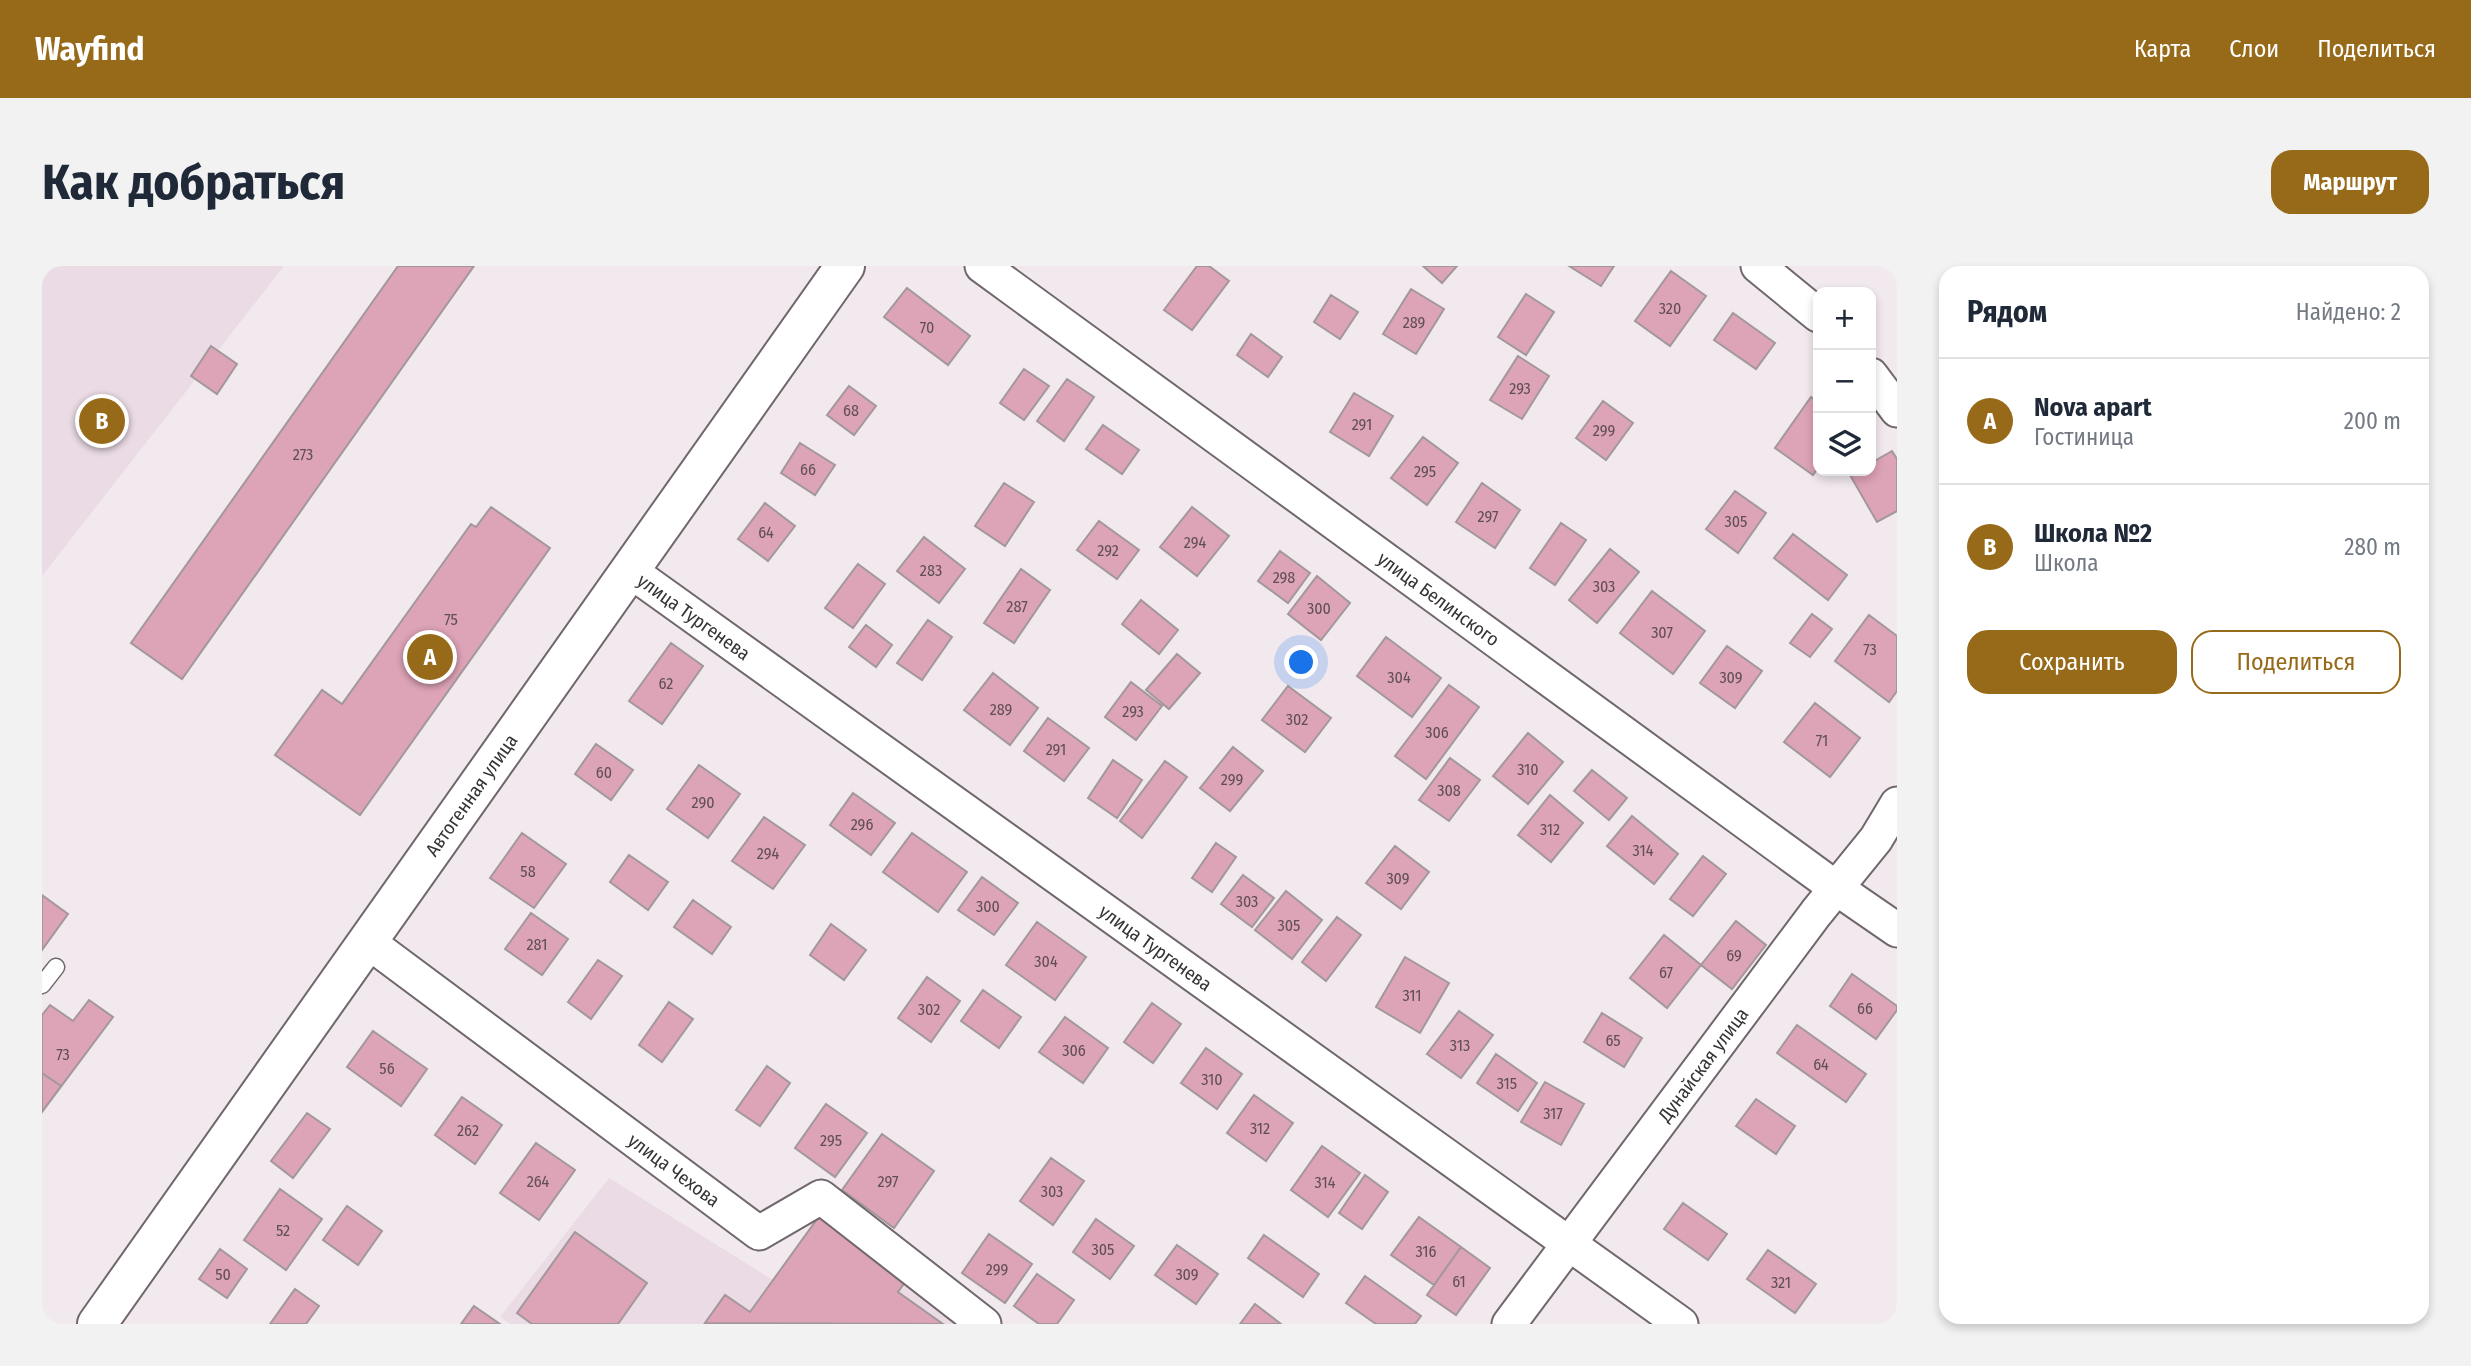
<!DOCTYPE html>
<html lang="ru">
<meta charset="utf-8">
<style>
body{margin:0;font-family:"Fira Sans Condensed",sans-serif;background:#f2f2f3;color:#1f2937}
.controls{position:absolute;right:21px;top:21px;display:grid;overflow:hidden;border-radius:14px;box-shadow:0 4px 10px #0003}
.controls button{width:63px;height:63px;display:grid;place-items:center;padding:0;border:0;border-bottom:2px solid #e0e1e3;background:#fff;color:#1f2937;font:35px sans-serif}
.you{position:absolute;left:1260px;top:397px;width:24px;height:24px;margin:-18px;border:5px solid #fff;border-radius:50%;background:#1a73e8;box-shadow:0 0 0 10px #1a73e833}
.badge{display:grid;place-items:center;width:46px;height:46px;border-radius:50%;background:#976a19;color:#fff;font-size:23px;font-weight:700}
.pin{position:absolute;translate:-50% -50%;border:4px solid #fff;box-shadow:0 2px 7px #0006}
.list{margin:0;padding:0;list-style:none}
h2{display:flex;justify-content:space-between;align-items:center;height:91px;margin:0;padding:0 28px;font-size:30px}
h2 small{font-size:23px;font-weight:400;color:#747a83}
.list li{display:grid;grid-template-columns:46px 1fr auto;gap:21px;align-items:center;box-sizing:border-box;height:126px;padding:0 28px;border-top:2px solid #e0e1e3}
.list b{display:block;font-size:26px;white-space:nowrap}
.list p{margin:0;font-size:23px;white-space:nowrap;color:#747a83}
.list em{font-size:23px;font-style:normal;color:#747a83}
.actions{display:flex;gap:14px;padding:21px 28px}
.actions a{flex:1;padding:16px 0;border:2px solid #976a19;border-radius:21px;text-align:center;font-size:24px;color:#976a19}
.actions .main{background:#976a19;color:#fff}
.icon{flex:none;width:38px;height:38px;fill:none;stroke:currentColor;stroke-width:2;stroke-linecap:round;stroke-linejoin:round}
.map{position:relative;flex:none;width:1855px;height:1058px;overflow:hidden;border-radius:21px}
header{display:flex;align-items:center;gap:42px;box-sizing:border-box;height:98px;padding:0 35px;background:#976a19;color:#fff}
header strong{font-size:33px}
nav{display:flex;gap:38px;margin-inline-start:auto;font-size:24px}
.intro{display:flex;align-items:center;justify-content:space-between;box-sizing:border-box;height:168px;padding:0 42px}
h1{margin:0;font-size:49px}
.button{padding:18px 32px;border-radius:21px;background:#976a19;color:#fff;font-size:24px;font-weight:700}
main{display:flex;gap:42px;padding:0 42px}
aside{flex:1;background:#fff;border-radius:21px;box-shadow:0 4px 10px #0003}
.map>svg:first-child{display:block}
.built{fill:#eadbe5}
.building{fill:#dda3b6;stroke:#a2989b;stroke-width:2}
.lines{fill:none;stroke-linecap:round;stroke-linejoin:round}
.service-casing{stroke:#6f676c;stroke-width:19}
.minor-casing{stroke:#6f676c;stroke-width:37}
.tertiary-casing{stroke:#6f676c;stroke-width:42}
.service{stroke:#fff;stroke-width:16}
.minor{stroke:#fff;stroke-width:33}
.tertiary{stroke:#fff;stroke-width:38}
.labels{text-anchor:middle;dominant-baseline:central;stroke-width:6;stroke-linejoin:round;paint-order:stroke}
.number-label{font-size:16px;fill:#604f55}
.street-label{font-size:19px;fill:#363335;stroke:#f2e9ef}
</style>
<header>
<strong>Wayfind</strong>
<nav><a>Карта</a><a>Слои</a><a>Поделиться</a></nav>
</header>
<div class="intro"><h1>Как добраться</h1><a class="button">Маршрут</a></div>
<main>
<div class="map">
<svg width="1855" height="1058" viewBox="0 0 1855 1058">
<rect width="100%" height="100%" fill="#f2e9ef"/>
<path class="built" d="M0,0H242L0,310Z
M567,912L731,1014L778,949L927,1058H468L458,1051Z"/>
<path class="building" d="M356,0H432L140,413L89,377Z
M1155,0H1167L1187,15L1150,64L1122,44Z
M1381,0H1415L1400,17Z
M1527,0H1572L1559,20Z
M1629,5L1664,30L1628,80L1593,55Z
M865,22L928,70L906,99L842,51Z
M1369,23L1402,43L1374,88L1341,68Z
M1484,28L1512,46L1484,89L1456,71Z
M1289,29L1316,46L1298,73L1272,56Z
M1691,47L1733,77L1714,103L1672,74Z
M1209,68L1240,91L1226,111L1195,89Z
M169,80L195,98L175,128L149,110Z
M1476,90L1507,110L1480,153L1448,134Z
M982,103L1007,120L982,154L958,137Z
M1025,113L1052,131L1022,175L995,155Z
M807,120L834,140L812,169L785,149Z
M1312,127L1351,150L1327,190L1288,166Z
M1769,131L1776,136V202L1771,209L1733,182Z
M1561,135L1591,157L1564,194L1534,172Z
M1061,159L1097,184L1080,208L1044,183Z
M1381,171L1416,197L1385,239L1349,212Z
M758,177L793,199L773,229L739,207Z
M1850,185L1855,193V245L1835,256L1808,209L1816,205H1829V197Z
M962,217L992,236L963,280L933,260Z
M1440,217L1478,244L1453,282L1414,256Z
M1693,225L1724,247L1696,287L1664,263Z
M723,237L753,260L726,295L696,273Z
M449,241L508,282L318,549L233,489L280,424L300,438L429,258L434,261Z
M1150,241L1187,270L1155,310L1118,281Z
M1057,255L1097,284L1075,313L1035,284Z
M1519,257L1544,274L1513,319L1488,302Z
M1751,268L1805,309L1786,334L1732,292Z
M882,271L923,303L897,337L855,305Z
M1568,283L1597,306L1555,357L1527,334Z
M1238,285L1268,307L1246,337L1216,315Z
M816,298L843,318L811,362L783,342Z
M979,303L1008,324L972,377L942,357Z
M1275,310L1308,337L1279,374L1246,348Z
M1610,325L1663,365L1631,408L1578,367Z
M1099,334L1136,364L1117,388L1080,358Z
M1770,348L1790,363L1768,391L1748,377Z
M1827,349L1855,370V425L1847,436L1793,395Z
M886,354L910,371L880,414L855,397Z
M824,359L850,379L834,401L807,381Z
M1344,371L1399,412L1370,451L1315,410Z
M629,377L661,400L620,458L587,435Z
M1685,380L1720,405L1693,442L1658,417Z
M1135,388L1158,407L1127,443L1104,424Z
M951,407L996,442L968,479L922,444Z
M1089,416L1120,440L1094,474L1063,451Z
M1407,419L1437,441L1384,513L1353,490Z
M1246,420L1289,452L1263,486L1220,454Z
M1773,437L1818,472L1788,511L1742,476Z
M1006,452L1047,482L1022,515L982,485Z
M1486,467L1521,496L1486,538L1451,510Z
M554,478L591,504L569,534L533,508Z
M1191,481L1221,505L1188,545L1158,522Z
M1408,492L1438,514L1407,555L1377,534Z
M1071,494L1100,514L1075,552L1046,532Z
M1123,495L1145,511L1100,572L1078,555Z
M657,499L698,528L666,572L625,543Z
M1550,504L1585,532L1567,554L1532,525Z
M811,527L853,557L829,589L788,559Z
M1508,529L1541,557L1509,596L1476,569Z
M1590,550L1636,588L1612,618L1565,580Z
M722,551L763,579L731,623L690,595Z
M480,567L524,598L492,642L448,612Z
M870,567L925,606L896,646L841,606Z
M1174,577L1194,591L1170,626L1150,612Z
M1353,580L1387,606L1359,643L1324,617Z
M587,589L626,616L606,644L568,616Z
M1661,590L1684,608L1651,650L1628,633Z
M1201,609L1232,632L1210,661L1179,638Z
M940,611L976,637L952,669L916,644Z
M1244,625L1280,654L1250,693L1213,664Z
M0,629L26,648L0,684Z
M651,634L689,661L670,688L632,661Z
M489,647L526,673L500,709L463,683Z
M1295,651L1319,669L1284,715L1260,696Z
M1694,655L1724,679L1690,723L1659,699Z
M995,656L1044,691L1013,734L964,699Z
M789,658L824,684L802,714L768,689Z
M1622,669L1659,699L1625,742L1588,712Z
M1363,691L1407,717L1378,767L1334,741Z
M556,694L580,710L549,753L526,736Z
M1810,708L1855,740V744L1834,773L1788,740Z
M885,711L918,735L889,776L856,752Z
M941,724L979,751L957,782L919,755Z
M47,734L71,751L0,846V749L8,739L31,755Z
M627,736L651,753L620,796L597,779Z
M1110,737L1139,758L1111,797L1082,776Z
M1417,745L1451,769L1419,812L1385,788Z
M1560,747L1600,772L1582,801L1542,776Z
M1023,751L1066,782L1041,817L997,786Z
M1755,759L1824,808L1804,836L1735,787Z
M331,765L385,803L359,840L305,801Z
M1164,782L1200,808L1175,843L1139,817Z
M1454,788L1495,817L1476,845L1435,817Z
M725,800L748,817L718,860L694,844Z
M0,807L19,820L0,846Z
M1503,816L1542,838L1519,879L1479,856Z
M1212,829L1251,857L1224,895L1185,867Z
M420,831L460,859L433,898L393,869Z
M1714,833L1753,860L1734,888L1694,860Z
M784,838L825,867L793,911L753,882Z
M265,847L288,863L251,912L229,895Z
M840,868L892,905L852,962L800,924Z
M494,877L533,904L497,954L458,927Z
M1280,880L1318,907L1286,951L1249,924Z
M1009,892L1042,915L1011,959L978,935Z
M1323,909L1346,926L1320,963L1297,947Z
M238,923L280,953L244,1004L202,974Z
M1641,937L1685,968L1666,994L1622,963Z
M305,940L340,965L316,999L281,974Z
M778,949L866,1012L856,1026L901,1058L663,1057L683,1029L708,1046Z
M1377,951L1419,981L1392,1019L1349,989Z
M1054,953L1092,980L1068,1013L1031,986Z
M533,966L605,1017L576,1058H490L475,1047Z
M947,968L990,998L963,1037L920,1007Z
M1222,969L1277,1008L1261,1031L1206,992Z
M1135,979L1176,1008L1154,1038L1113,1009Z
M1419,981L1448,1002L1414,1049L1385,1029Z
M178,983L205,1003L185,1032L157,1013Z
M1726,984L1774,1018L1753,1047L1705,1013Z
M995,1008L1032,1034L1015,1058H997L972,1040Z
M1323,1010L1379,1050L1373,1058H1334L1304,1037Z
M253,1023L277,1040L264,1058H228Z
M1213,1038L1239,1058H1198Z
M432,1040L458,1058H419Z"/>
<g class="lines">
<defs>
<path id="service" d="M0,719L14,701"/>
<g id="minor">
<path id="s1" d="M940,0L1794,622L1855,664"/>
<path d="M1716,0L1776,49"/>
<path d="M1829,109L1855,144"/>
<path id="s2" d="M587,304L1639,1058"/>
<path id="s3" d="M325,675L717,967L779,931L942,1058"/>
<path id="s4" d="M1467,1058L1774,647L1834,573L1855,538"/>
</g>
<g id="tertiary">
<path id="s5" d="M55,1058L803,0"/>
</g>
</defs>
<use href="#service" class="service-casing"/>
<use href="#minor" class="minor-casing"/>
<use href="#tertiary" class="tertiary-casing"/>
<use href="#service" class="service"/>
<use href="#minor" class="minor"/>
<use href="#tertiary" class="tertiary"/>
</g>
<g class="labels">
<g class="number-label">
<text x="1628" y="42">320</text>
<text x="1372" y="56">289</text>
<text x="885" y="61">70</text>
<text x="1478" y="122">293</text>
<text x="809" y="144">68</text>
<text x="1320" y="158">291</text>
<text x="1562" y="164">299</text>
<text x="261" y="188">273</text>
<text x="766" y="203">66</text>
<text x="1383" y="205">295</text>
<text x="1446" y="250">297</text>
<text x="1694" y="255">305</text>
<text x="724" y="266">64</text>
<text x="1153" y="276">294</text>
<text x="1066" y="284">292</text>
<text x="889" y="304">283</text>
<text x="1242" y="311">298</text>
<text x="1562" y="320">303</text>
<text x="975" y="340">287</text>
<text x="1277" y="342">300</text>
<text x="409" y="353">75</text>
<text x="1620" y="366">307</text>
<text x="1828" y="383">73</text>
<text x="1357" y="411">304</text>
<text x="1689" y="411">309</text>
<text x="624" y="417">62</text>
<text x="959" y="443">289</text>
<text x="1091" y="445">293</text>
<text x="1255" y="453">302</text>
<text x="1395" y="466">306</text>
<text x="1780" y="474">71</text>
<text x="1014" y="483">291</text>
<text x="1486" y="503">310</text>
<text x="562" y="506">60</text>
<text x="1190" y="513">299</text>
<text x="1407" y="524">308</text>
<text x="661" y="536">290</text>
<text x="820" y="558">296</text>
<text x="1508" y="563">312</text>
<text x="1601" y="584">314</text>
<text x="726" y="587">294</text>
<text x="486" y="605">58</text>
<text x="1356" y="612">309</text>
<text x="1205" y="635">303</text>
<text x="946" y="640">300</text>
<text x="1247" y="659">305</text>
<text x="495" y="678">281</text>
<text x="1692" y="689">69</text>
<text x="1004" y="695">304</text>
<text x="1624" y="706">67</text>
<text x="1370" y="729">311</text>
<text x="1823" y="742">66</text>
<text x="887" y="743">302</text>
<text x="1571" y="774">65</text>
<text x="1418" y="779">313</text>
<text x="1032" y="784">306</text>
<text x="21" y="788">73</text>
<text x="1779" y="798">64</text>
<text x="345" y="802">56</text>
<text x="1170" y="813">310</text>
<text x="1465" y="817">315</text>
<text x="1511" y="847">317</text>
<text x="1218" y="862">312</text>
<text x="426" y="864">262</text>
<text x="789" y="874">295</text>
<text x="496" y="915">264</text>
<text x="846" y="915">297</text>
<text x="1283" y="916">314</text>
<text x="1010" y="925">303</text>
<text x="241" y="964">52</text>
<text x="1061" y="983">305</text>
<text x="1384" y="985">316</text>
<text x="955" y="1003">299</text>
<text x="181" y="1008">50</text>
<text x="1145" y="1008">309</text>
<text x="1417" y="1015">61</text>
<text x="1739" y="1016">321</text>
</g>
<g class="street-label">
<text stroke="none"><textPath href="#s1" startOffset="565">улица Белинского</textPath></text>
<text stroke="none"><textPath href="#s2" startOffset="80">улица Тургенева</textPath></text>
<text stroke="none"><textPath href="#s5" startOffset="648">Автогенная улица</textPath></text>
<text stroke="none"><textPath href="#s2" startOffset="648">улица Тургенева</textPath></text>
<text stroke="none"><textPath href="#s4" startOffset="324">Дунайская улица</textPath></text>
<text stroke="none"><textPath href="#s3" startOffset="383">улица Чехова</textPath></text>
</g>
</g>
</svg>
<div class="controls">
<button>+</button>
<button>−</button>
<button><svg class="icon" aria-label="layers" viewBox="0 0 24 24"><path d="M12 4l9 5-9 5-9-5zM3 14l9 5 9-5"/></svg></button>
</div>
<div class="you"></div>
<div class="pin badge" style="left:388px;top:391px">A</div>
<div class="pin badge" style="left:60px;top:155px">B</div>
</div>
<aside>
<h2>Рядом<small>Найдено: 2</small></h2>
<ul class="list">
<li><span class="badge">A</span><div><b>Nova apart</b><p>Гостиница</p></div><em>200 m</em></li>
<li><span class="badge">B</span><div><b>Школа №2</b><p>Школа</p></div><em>280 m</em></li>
</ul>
<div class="actions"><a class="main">Сохранить</a><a>Поделиться</a></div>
</aside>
</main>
